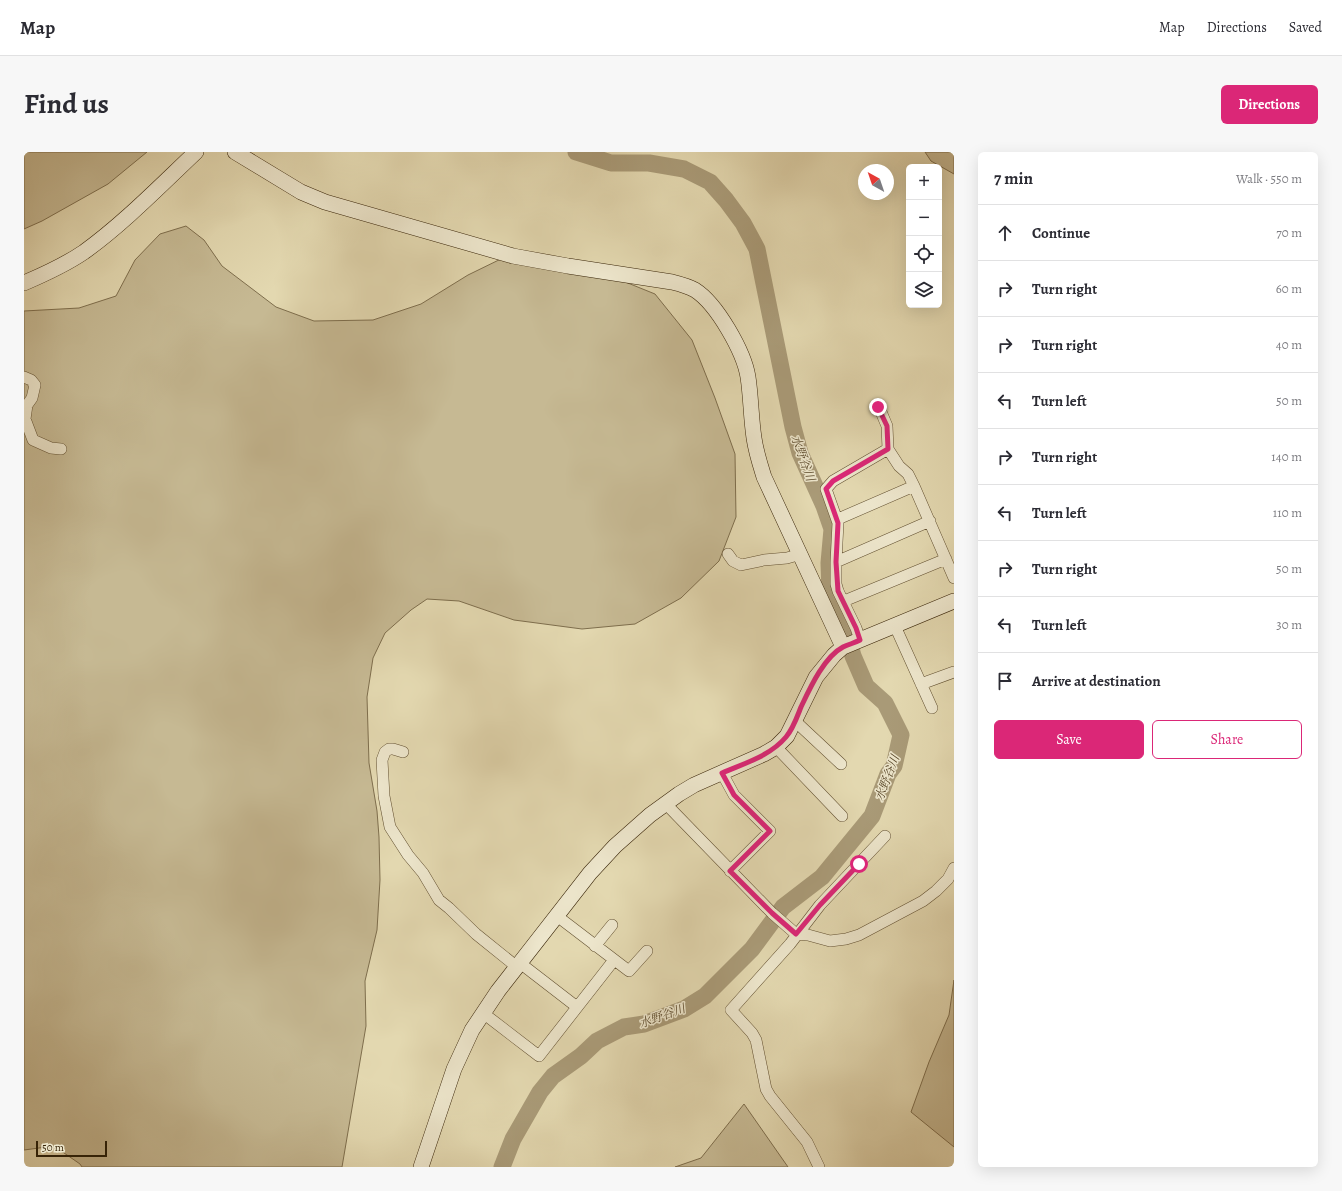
<!DOCTYPE html>
<meta charset="utf-8">
<style>
body{margin:0;font-family:Alegreya,"Noto Serif JP",serif;background:#f7f7f7;color:#2b2b33}
.controls{position:absolute;right:12px;top:12px;display:grid;overflow:hidden;border-radius:6px;box-shadow:0 4px 16px #0002}
.controls button{width:36px;height:36px;display:grid;place-items:center;padding:0;border:0;border-bottom:1px solid #e1e1e2;background:#fff;color:#2b2b33;font:20px sans-serif}
.compass{position:absolute;left:834px;top:12px;width:36px;height:36px;border-radius:50%;background:#fff;box-shadow:0 4px 16px #0002;rotate:320deg}
.scale{position:absolute;left:12px;bottom:10px;width:71px;box-sizing:border-box;padding-left:4px;border:2px solid #372307;border-top:0;font-size:11px;line-height:14px;white-space:nowrap;color:#372307;-webkit-text-stroke:3px #ede6cc;paint-order:stroke}
.stop{position:absolute;width:12px;height:12px;margin:-9px;border:3px solid #db2777;border-radius:50%;background:#fff}
.stop.end{background:#db2777;border-color:#fff;box-shadow:0 1px 4px #0008}
.list{margin:0;padding:0;list-style:none}
h2{display:flex;justify-content:space-between;align-items:center;height:52px;margin:0;padding:0 16px;font-size:17px}
h2 small{font-size:13px;font-weight:400;color:#7c7c81}
.list li{display:grid;grid-template-columns:26px 1fr auto;gap:12px;align-items:center;box-sizing:border-box;height:56px;padding:0 16px;border-top:1px solid #e1e1e2}
.list b{display:block;font-size:15px;white-space:nowrap}
.list em{font-size:13px;font-style:normal;color:#7c7c81}
.actions{display:flex;gap:8px;padding:12px 16px}
.actions a{flex:1;padding:9px 0;border:1px solid #db2777;border-radius:6px;text-align:center;font-size:14px;color:#db2777}
.actions .main{background:#db2777;color:#fff}
.icon{flex:none;width:22px;height:22px;fill:none;stroke:currentColor;stroke-width:2;stroke-linecap:round;stroke-linejoin:round}
.map{position:relative;flex:none;width:930px;height:1015px;overflow:hidden;border-radius:6px}
header{display:flex;align-items:center;gap:24px;box-sizing:border-box;height:56px;padding:0 20px;background:#fff;border-bottom:1px solid #e1e1e2}
header strong{font-size:19px}
nav{display:flex;gap:22px;margin-inline-start:auto;font-size:14px}
.intro{display:flex;align-items:center;justify-content:space-between;box-sizing:border-box;height:96px;padding:0 24px}
h1{margin:0;font-size:28px}
.button{padding:10px 18px;border-radius:6px;background:#db2777;color:#fff;font-size:14px;font-weight:700}
main{display:flex;gap:24px;padding:0 24px}
aside{flex:1;background:#fff;border-radius:6px;box-shadow:0 4px 16px #0002}
.map>svg:first-child{display:block}
.green{fill:#c6b993;stroke:#7e6e4d}
.lines{fill:none;stroke-linecap:round;stroke-linejoin:round}
.river{stroke:#a99a77;stroke-width:17}
.street-casing{stroke:#625031;stroke-width:12}
.secondary-casing{stroke:#372307;stroke-width:16}
.street{stroke:#ede6cc;stroke-width:11}
.secondary{stroke:#ede6cc;stroke-width:15}
.route{stroke:#db2777;stroke-width:5}
.labels{text-anchor:middle;dominant-baseline:central;stroke-width:3;stroke-linejoin:round;paint-order:stroke}
.water-label{font-size:12px;font-style:italic;fill:#594729;stroke:#ede6cc}
</style>
<header>
<strong>Map</strong>
<nav><a>Map</a><a>Directions</a><a>Saved</a></nav>
</header>
<div class="intro"><h1>Find us</h1><a class="button">Directions</a></div>
<main>
<div class="map">
<svg width="930" height="1015" viewBox="0 0 930 1015">
<rect width="100%" height="100%" fill="#e3d8b0"/>
<filter id="stains"><feTurbulence type="fractalNoise" baseFrequency=".005" numOctaves="4"/><feColorMatrix values="0 0 0 0 .2 0 0 0 0 .09 0 0 0 0 .02 0 0 0 .5 -.17"/></filter>
<radialGradient id="worn" r=".72"><stop offset=".6" stop-color="#630" stop-opacity="0"/><stop offset="1" stop-color="#630" stop-opacity=".3"/></radialGradient>
<path class="green" d="M0,0H123L84,32L18,69L0,77Z
M901,0H930V22L907,9Z
M162,74L180,88L198,114L252,155L290,169L349,168L397,152L444,123L483,104L579,121L631,142L668,188L691,246L711,302L712,365L695,409L657,446L611,472L558,477L490,468L435,449L403,447L387,458L361,481L349,506L343,545L345,611L353,659L355,685L356,728L353,778L341,829L342,874L318,1015H58L56,1012L30,994L0,998V159L55,156L92,144L111,108L136,82Z
M930,828V995L887,960L905,910L925,863Z
M720,952L764,1015H651L677,1006Z"/>
<g class="lines">
<path class="river" d="M478,1015L489,987L516,940L529,924L557,904L573,889L600,875L620,872L660,857L681,844L728,797L759,755L798,725L848,664L864,622L870,614L877,583L861,551L842,534L829,504L822,478L806,442L805,411L808,377L800,354L776,301L769,275L733,97L719,71L702,48L686,30L660,17L625,11H587L552,0"/>
<defs>
<path id="street" d="M0,225L7,228L11,233L8,246L3,253L1,267L9,288L27,296L37,297
M855,255L863,274L864,297L875,314L884,322L890,334L930,426
M814,367L890,334
M704,402L709,409L717,413L740,408L763,406L777,402
M812,410L906,369
M820,449L922,407
M871,474L908,556
M836,488L832,476L814,439L812,432V410L814,371L802,337L809,329L864,297
M897,532L930,520
M771,569L817,612
M752,595L818,664
M379,600L369,597H365L361,600L358,608L360,644L366,675L384,703L399,721L415,748L425,756L452,782L493,815
M698,621L710,643L746,679L706,719
M641,651L748,761L772,782L784,783L806,789L822,787L835,783L899,749L912,739L924,727L930,716
M533,764L605,819L623,799
M571,794L588,773
M496,811L553,855
M459,861L515,904L590,808
M795,1015L783,990L746,944L742,937L732,888L728,881L707,858L766,792L796,753L861,684"/>
<path id="secondary" d="M211,0L277,40L301,50L489,104L544,114L648,130C656,132 664,134 671,138C693,152 720,200 724,225C727,245 727,266 730,286C732,300 736,312 740,325L819,495
M0,131C21,122 41,113 60,100C99,72 137,33 172,0
M397,1015L430,917L448,878L474,839L566,721L591,694L626,663L655,642L670,633L740,602L752,595L763,584L792,525L810,503L819,495L930,449"/>
</defs>
<use href="#street" class="street-casing"/>
<use href="#secondary" class="secondary-casing"/>
<use href="#street" class="street"/>
<use href="#secondary" class="secondary"/>
</g>
<g class="lines">
<path class="route" d="M835,712L796,753L772,782L748,761L706,719L746,679L710,643L698,621C721,611 746,604 762,585C769,577 773,565 777,555C786,536 800,505 819,495C825,492 831,491 836,488L832,476L814,439L812,410L814,371L802,337L809,329L864,297L863,274L854,255"/>
</g>
<g class="labels">
<g class="water-label">
<text transform="translate(779 306) rotate(70)">水野谷川</text>
<text transform="translate(863 626) rotate(-69)">水野谷川</text>
<text transform="translate(638 864) rotate(-20)">水野谷川</text>
</g>
</g>
<rect width="100%" height="100%" filter="url(#stains)"/>
<rect width="100%" height="100%" fill="url(#worn)"/>
</svg>
<div class="controls">
<button>+</button>
<button>−</button>
<button><svg class="icon" aria-label="locate" viewBox="0 0 24 24"><circle cx="12" cy="12" r="6"/><path d="M12 2v4M12 18v4M2 12h4M18 12h4"/></svg></button>
<button><svg class="icon" aria-label="layers" viewBox="0 0 24 24"><path d="M12 4l9 5-9 5-9-5zM3 14l9 5 9-5"/></svg></button>
</div>
<svg class="compass" viewBox="-18 -18 36 36"><path d="M0-13l5 13h-10z" fill="#e53935"/><path d="M0 13l5-13h-10z" fill="#7c7c81"/></svg>
<div class="scale">50 m</div>
<div class="stop" style="left:835px;top:712px"></div>
<div class="stop end" style="left:854px;top:255px"></div>
</div>
<aside>
<h2>7 min<small>Walk · 550 m</small></h2>
<ul class="list">
<li><svg class="icon" aria-label="ahead" viewBox="0 0 24 24"><path d="M12 20V5M6 11l6-6 6 6"/></svg><div><b>Continue</b></div><em>70 m</em></li>
<li><svg class="icon" aria-label="right" viewBox="0 0 24 24"><path d="M7 20v-9h11M14 6l5 5-5 5"/></svg><div><b>Turn right</b></div><em>60 m</em></li>
<li><svg class="icon" aria-label="right" viewBox="0 0 24 24"><path d="M7 20v-9h11M14 6l5 5-5 5"/></svg><div><b>Turn right</b></div><em>40 m</em></li>
<li><svg class="icon" aria-label="left" viewBox="0 0 24 24"><path d="M17 20v-9H6M10 6l-5 5 5 5"/></svg><div><b>Turn left</b></div><em>50 m</em></li>
<li><svg class="icon" aria-label="right" viewBox="0 0 24 24"><path d="M7 20v-9h11M14 6l5 5-5 5"/></svg><div><b>Turn right</b></div><em>140 m</em></li>
<li><svg class="icon" aria-label="left" viewBox="0 0 24 24"><path d="M17 20v-9H6M10 6l-5 5 5 5"/></svg><div><b>Turn left</b></div><em>110 m</em></li>
<li><svg class="icon" aria-label="right" viewBox="0 0 24 24"><path d="M7 20v-9h11M14 6l5 5-5 5"/></svg><div><b>Turn right</b></div><em>50 m</em></li>
<li><svg class="icon" aria-label="left" viewBox="0 0 24 24"><path d="M17 20v-9H6M10 6l-5 5 5 5"/></svg><div><b>Turn left</b></div><em>30 m</em></li>
<li><svg class="icon" aria-label="arrive" viewBox="0 0 24 24"><path d="M6 21V4h12l-3 4 3 4H6"/></svg><div><b>Arrive at destination</b></div></li>
</ul>
<div class="actions"><a class="main">Save</a><a>Share</a></div>
</aside>
</main>
